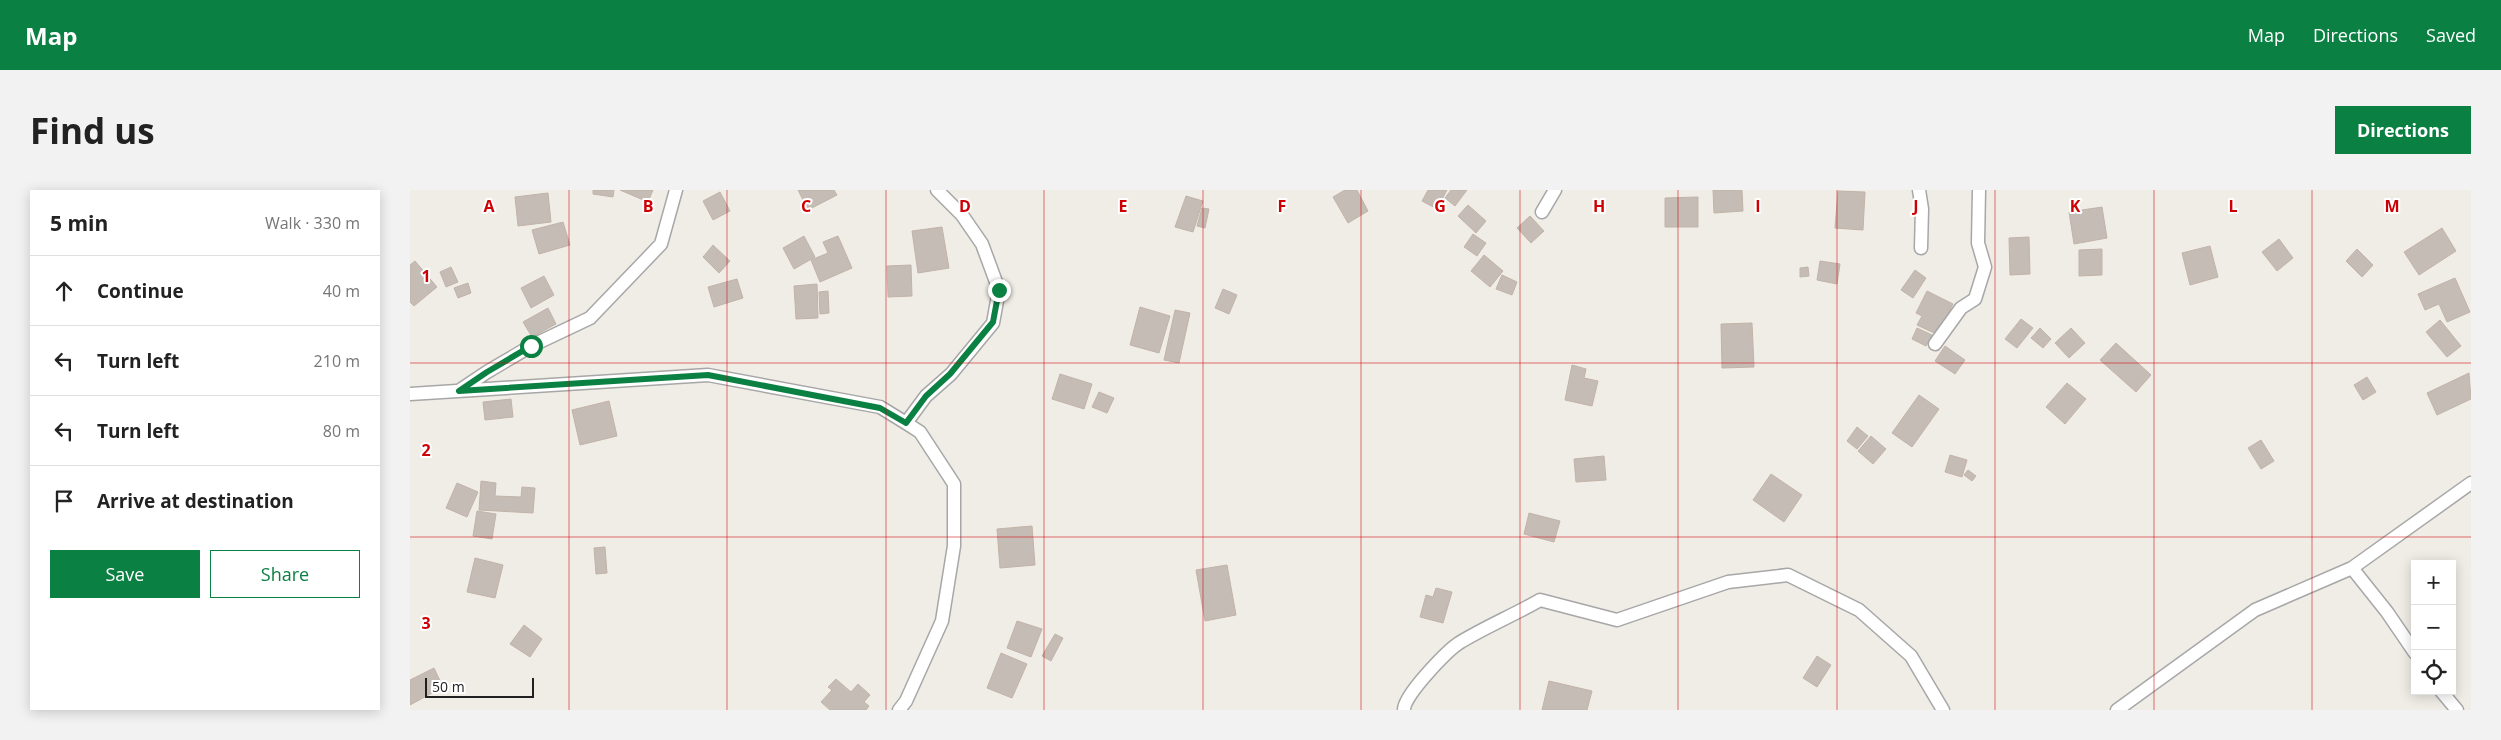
<!DOCTYPE html>
<meta charset="utf-8">
<style>
body{margin:0;font-family:"Open Sans",sans-serif;background:#f2f2f2;color:#222}
.controls{position:absolute;right:15px;bottom:15px;display:grid;overflow:hidden;border-radius:0px;box-shadow:0 2px 12px #0003}
.controls button{width:45px;height:45px;display:grid;place-items:center;padding:0;border:0;border-bottom:1px solid #e0e0e0;background:#fff;color:#222;font:25px sans-serif}
.scale{position:absolute;left:15px;bottom:12px;width:109px;box-sizing:border-box;padding-left:5px;border:2px solid #202020;border-top:0;font-size:14px;line-height:18px;white-space:nowrap;color:#202020;-webkit-text-stroke:4px #fff;paint-order:stroke}
.stop{position:absolute;width:15px;height:15px;margin:-11px;border:4px solid #0b8043;border-radius:50%;background:#fff}
.stop.end{background:#0b8043;border-color:#fff;box-shadow:0 1px 5px #0008}
.list{margin:0;padding:0;list-style:none}
h2{display:flex;justify-content:space-between;align-items:center;height:65px;margin:0;padding:0 20px;font-size:21px}
h2 small{font-size:16px;font-weight:400;color:#767676}
.list li{display:grid;grid-template-columns:32px 1fr auto;gap:15px;align-items:center;box-sizing:border-box;height:70px;padding:0 20px;border-top:1px solid #e0e0e0}
.list b{display:block;font-size:19px;white-space:nowrap}
.list em{font-size:16px;font-style:normal;color:#767676}
.actions{display:flex;gap:10px;padding:15px 20px}
.actions a{flex:1;padding:11px 0;border:1px solid #0b8043;border-radius:0px;text-align:center;font-size:18px;color:#0b8043}
.actions .main{background:#0b8043;color:#fff}
.icon{flex:none;width:28px;height:28px;fill:none;stroke:currentColor;stroke-width:2;stroke-linecap:round;stroke-linejoin:round}
.map{position:relative;flex:none;width:2061px;height:520px;overflow:hidden;border-radius:0px}
header{display:flex;align-items:center;gap:30px;box-sizing:border-box;height:70px;padding:0 25px;background:#0b8043;color:#fff}
header strong{font-size:24px}
nav{display:flex;gap:28px;margin-inline-start:auto;font-size:18px}
.intro{display:flex;align-items:center;justify-content:space-between;box-sizing:border-box;height:120px;padding:0 30px}
h1{margin:0;font-size:35px}
.button{padding:12px 22px;border-radius:0px;background:#0b8043;color:#fff;font-size:18px;font-weight:700}
main{display:flex;gap:30px;padding:0 30px}
aside{flex:1;background:#fff;border-radius:0px;box-shadow:0 2px 12px #0003}
.map>svg:first-child{display:block}
.building{fill:#c5bcb5;stroke:#c2b3a8}
.lines{fill:none;stroke-linecap:round;stroke-linejoin:round}
.minor-casing{stroke:#a7a7a7;stroke-width:15}
.minor{stroke:#fff;stroke-width:12}
.route{stroke:#0b8043;stroke-width:6}
.grid{fill:none;stroke:#cf0003;stroke-width:1;stroke-opacity:0.55}
.grid-label{font-size:16px;text-anchor:middle;font-weight:bold;fill:#cf0003;stroke:#fff;stroke-width:4;stroke-linejoin:round;paint-order:stroke}
</style>
<header>
<strong>Map</strong>
<nav><a>Map</a><a>Directions</a><a>Saved</a></nav>
</header>
<div class="intro"><h1>Find us</h1><a class="button">Directions</a></div>
<main>
<aside>
<h2>5 min<small>Walk · 330 m</small></h2>
<ul class="list">
<li><svg class="icon" aria-label="ahead" viewBox="0 0 24 24"><path d="M12 20V5M6 11l6-6 6 6"/></svg><div><b>Continue</b></div><em>40 m</em></li>
<li><svg class="icon" aria-label="left" viewBox="0 0 24 24"><path d="M17 20v-9H6M10 6l-5 5 5 5"/></svg><div><b>Turn left</b></div><em>210 m</em></li>
<li><svg class="icon" aria-label="left" viewBox="0 0 24 24"><path d="M17 20v-9H6M10 6l-5 5 5 5"/></svg><div><b>Turn left</b></div><em>80 m</em></li>
<li><svg class="icon" aria-label="arrive" viewBox="0 0 24 24"><path d="M6 21V4h12l-3 4 3 4H6"/></svg><div><b>Arrive at destination</b></div></li>
</ul>
<div class="actions"><a class="main">Save</a><a>Share</a></div>
</aside>
<div class="map">
<svg width="2061" height="520" viewBox="0 0 2061 520">
<rect width="100%" height="100%" fill="#f0ede6"/>
<path class="building" d="M183,0H204L203,7L183,4Z
M210,0H243L238,12Z
M388,0H424L427,5L398,20Z
M935,0H947L958,21L938,33L923,7Z
M1018,0H1037L1027,19L1012,11Z
M1041,0H1057L1045,16L1035,8Z
M1303,0H1332L1333,21L1304,23Z
M1428,1L1455,2L1453,40L1425,38Z
M310,2L320,21L303,30L293,11Z
M138,3L141,32L108,36L105,7Z
M776,6L793,11L783,42L765,37Z
M1288,7V37H1255V8Z
M1058,15L1076,31L1066,43L1048,26Z
M1692,17L1697,48L1664,54L1659,22Z
M792,18L799,19L795,38L787,36Z
M1120,26L1134,41L1121,53L1107,38Z
M153,32L160,55L129,64L122,40Z
M532,37L539,78L508,83L502,41Z
M2032,38L2046,61L2009,85L1994,62Z
M1063,44L1076,53L1067,66L1054,57Z
M394,46L405,67L384,79L373,58Z
M428,46L442,78L410,92L401,70L418,63L413,52Z
M1619,47L1620,84L1600,85L1599,48Z
M1869,49L1883,68L1867,81L1852,62Z
M303,55L320,71L309,83L293,67Z
M1800,56L1808,87L1780,95L1772,63Z
M1692,59V85L1669,86V60Z
M1947,59L1963,75L1952,87L1936,71Z
M1074,65L1093,81L1080,97L1061,81Z
M5,71L27,97L4,116L0,112V75Z
M1410,71L1430,74L1427,94L1407,90Z
M501,75L502,106L478,107L477,76Z
M41,77L48,92L36,97L30,82Z
M1398,77L1399,86L1390,87V78Z
M1505,80L1516,88L1503,108L1491,100Z
M1092,85L1107,92L1102,105L1086,99Z
M134,86L144,105L121,118L111,98Z
M2045,88L2060,122L2037,132L2029,114L2015,120L2008,104Z
M327,89L333,108L304,117L298,97Z
M58,93L61,103L48,108L44,98Z
M407,94L408,128L386,129L384,96Z
M813,99L827,105L819,124L805,118Z
M418,101L419,123L410,124L409,102Z
M1517,101L1543,114L1531,137L1528,136L1524,143L1507,135L1512,126L1506,123Z
M730,117L760,126L749,163L720,155Z
M138,118L146,134L122,147L113,132Z
M765,120L780,123L769,173L754,170Z
M1611,129L1623,138L1607,158L1595,149Z
M2030,130L2051,156L2037,167L2016,142Z
M1342,133L1344,177L1312,178L1311,134Z
M1507,138L1522,145L1516,156L1502,149Z
M1630,138L1641,149L1633,158L1621,148Z
M1661,138L1675,153L1659,168L1645,153Z
M1706,153L1741,185L1726,202L1690,170Z
M1535,156L1555,170L1545,184L1525,171Z
M1162,175L1176,179L1174,188L1188,191L1182,216L1155,210Z
M2059,183L2061,209L2027,225L2017,203Z
M650,184L682,194L674,219L642,209Z
M1957,187L1966,202L1953,210L1944,195Z
M1657,193L1676,209L1655,234L1636,217Z
M689,202L704,208L697,223L682,217Z
M1509,205L1529,219L1502,257L1482,243Z
M101,209L103,227L75,230L73,212Z
M199,211L207,246L170,255L162,220Z
M1447,237L1458,246L1447,259L1437,251Z
M1461,246L1476,259L1463,274L1448,261Z
M1851,250L1864,271L1851,279L1838,258Z
M1540,265L1557,270L1552,287L1535,282Z
M1194,266L1196,290L1166,292L1164,269Z
M1558,280L1566,286L1562,291L1554,285Z
M1361,284L1392,305L1374,332L1343,310Z
M71,291L86,293L85,306L111,307L112,297L125,298L123,323L69,320Z
M47,293L68,302L57,327L36,318Z
M67,321L86,324L82,349L63,346Z
M1119,323L1150,331L1144,352L1114,344Z
M622,336L625,375L590,378L587,339Z
M195,357L197,383L186,384L184,358Z
M65,368L93,375L85,408L57,402Z
M817,375L826,425L795,431L786,380Z
M1026,398L1042,402L1033,433L1010,427L1016,405L1023,407Z
M607,431L632,439L621,467L597,458Z
M114,435L132,449L120,467L100,454Z
M645,444L653,448L641,471L632,466Z
M591,463L617,474L602,508L577,498Z
M1407,466L1421,475L1407,497L1393,488Z
M24,478L33,497L0,515V490Z
M426,489L441,502L448,494L460,505L454,512L459,516L456,520H420L411,512L422,500L418,497Z
M1139,491L1182,501L1177,520H1132Z"/>
<g class="lines">
<defs>
<path id="minor" d="M1509,0L1512,19L1511,58
M1132,22L1145,0
M1525,154L1551,118L1565,109L1575,77L1568,53L1569,0
M50,200L77,182L121,156L180,128L251,54L266,0
M0,204L298,185L470,217L496,233L510,242L544,294V356L532,431L496,511L489,520
M496,233L516,206L541,184L583,133L589,100L572,54L552,25L527,0
M1942,378L1977,422L2005,463
M2031,501L2047,520
M994,520C993,506 1037,461 1049,453C1075,437 1104,425 1130,410L1207,430L1318,392L1378,385L1449,420L1501,466L1533,520
M1707,520L1845,420L1942,378L2061,293"/>
</defs>
<use href="#minor" class="minor-casing"/>
<use href="#minor" class="minor"/>
</g>
<g class="lines">
<path class="route" d="M121,156L77,182L49,201L298,185L470,218L496,233L516,206L540,184L583,132L589,100"/>
</g>
<path class="grid" d="M159,0V520M317,0V520M476,0V520M634,0V520M793,0V520M951,0V520M1110,0V520M1268,0V520M1427,0V520M1585,0V520M1744,0V520M1902,0V520M0,173H2061M0,347H2061"/>
<g class="grid-label">
<text x="79" y="22">A</text>
<text x="238" y="22">B</text>
<text x="396" y="22">C</text>
<text x="555" y="22">D</text>
<text x="713" y="22">E</text>
<text x="872" y="22">F</text>
<text x="1030" y="22">G</text>
<text x="1189" y="22">H</text>
<text x="1348" y="22">I</text>
<text x="1506" y="22">J</text>
<text x="1665" y="22">K</text>
<text x="1823" y="22">L</text>
<text x="1982" y="22">M</text>
<text x="16" y="92">1</text>
<text x="16" y="266">2</text>
<text x="16" y="439">3</text>
</g>
</svg>
<div class="controls">
<button>+</button>
<button>−</button>
<button><svg class="icon" aria-label="locate" viewBox="0 0 24 24"><circle cx="12" cy="12" r="6"/><path d="M12 2v4M12 18v4M2 12h4M18 12h4"/></svg></button>
</div>
<div class="scale">50 m</div>
<div class="stop" style="left:121px;top:156px"></div>
<div class="stop end" style="left:589px;top:100px"></div>
</div>
</main>
